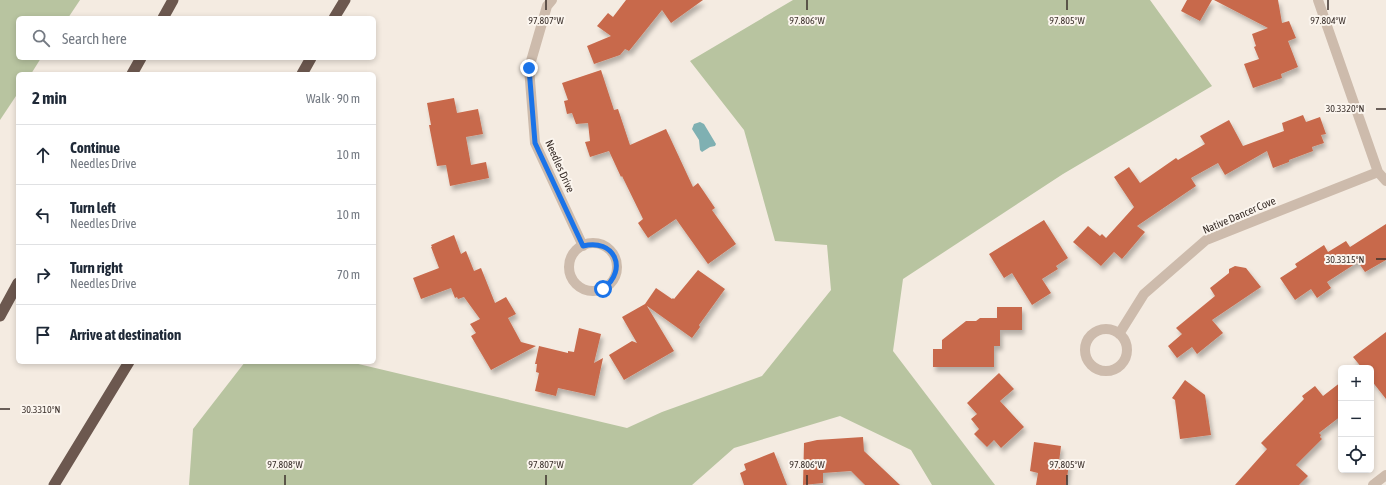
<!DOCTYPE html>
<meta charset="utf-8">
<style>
body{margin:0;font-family:"Asap Condensed",sans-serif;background:#f6f6f7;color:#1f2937}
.controls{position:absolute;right:12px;bottom:12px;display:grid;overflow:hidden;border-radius:6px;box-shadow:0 2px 6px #0003}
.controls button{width:36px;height:36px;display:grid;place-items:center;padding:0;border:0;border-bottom:1px solid #e0e1e3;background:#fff;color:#1f2937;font:20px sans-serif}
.stop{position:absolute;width:12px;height:12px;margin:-9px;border:3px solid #1a73e8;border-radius:50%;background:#fff}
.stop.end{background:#1a73e8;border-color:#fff;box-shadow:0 1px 4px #0008}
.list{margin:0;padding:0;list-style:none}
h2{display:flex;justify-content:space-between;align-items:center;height:52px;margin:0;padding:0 16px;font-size:17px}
h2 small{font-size:13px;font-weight:400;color:#747a83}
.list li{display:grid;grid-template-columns:26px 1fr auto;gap:12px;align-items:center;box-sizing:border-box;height:60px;padding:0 16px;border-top:1px solid #e0e1e3}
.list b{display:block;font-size:15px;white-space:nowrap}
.list p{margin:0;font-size:13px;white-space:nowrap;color:#747a83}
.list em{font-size:13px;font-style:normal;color:#747a83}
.icon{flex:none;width:22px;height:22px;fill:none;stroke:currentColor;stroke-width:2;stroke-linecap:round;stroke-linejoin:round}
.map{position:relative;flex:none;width:1386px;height:485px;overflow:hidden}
.search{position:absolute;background:#fff;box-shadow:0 2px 6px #0003;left:16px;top:16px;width:360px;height:44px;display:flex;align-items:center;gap:10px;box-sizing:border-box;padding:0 14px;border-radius:6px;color:#747a83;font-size:15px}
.panel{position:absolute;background:#fff;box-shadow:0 2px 6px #0003;left:16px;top:72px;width:360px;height:292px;border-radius:6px}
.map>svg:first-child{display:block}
.green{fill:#b8c4a0}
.water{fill:#7fb0b2}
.building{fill:#c8694b;filter:url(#shadow)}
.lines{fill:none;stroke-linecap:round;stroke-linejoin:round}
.minor{stroke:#cdbbac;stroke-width:10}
.trunk{stroke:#6c584f;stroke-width:11}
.route{stroke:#1a73e8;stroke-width:5}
.ticks{fill:none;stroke:#3b302b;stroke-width:1.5}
.labels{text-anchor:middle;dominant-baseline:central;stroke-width:4;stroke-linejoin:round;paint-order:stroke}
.street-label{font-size:11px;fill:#3b302b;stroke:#fbf5ee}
.ticks-label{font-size:10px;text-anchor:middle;fill:#3b302b;stroke:#fbf5ee;stroke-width:4;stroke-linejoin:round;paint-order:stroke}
</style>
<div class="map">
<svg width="1386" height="485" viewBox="0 0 1386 485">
<defs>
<filter id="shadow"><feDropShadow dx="2.5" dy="4.5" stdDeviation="2" flood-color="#0004"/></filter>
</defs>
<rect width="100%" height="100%" fill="#f4ebe1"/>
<path class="green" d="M0,0H80L68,18H18V58H41L31,74H18V93L0,120Z
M793,0H1150L1212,86L1063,174L903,279L893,351L995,485H932L911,450L840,416L734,448L692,485H189L193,429L245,362H350L627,428L662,412L762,376L831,290L827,245L775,241L744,130L690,61Z"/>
<path class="water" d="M700,122L704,124L716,144L715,146L710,147L702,152L700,150L699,140L692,129L694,124Z"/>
<path class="building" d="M626,0H703L671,23L662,10L629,51L625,49L620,55L594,64L587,46L611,36L597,26L608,13L613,17Z
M1187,0H1212L1200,21L1181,11Z
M1214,0H1278L1282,23L1289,21L1296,38L1288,41L1298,67L1281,74L1282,78L1253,88L1244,64L1259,59L1254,47L1256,46L1252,34L1268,28Z
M601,70L614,110L618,109L630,145L666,129L693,187L698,183L715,208L712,210L736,244L708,264L676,219L648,238L638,223L643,219L622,176L621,177L609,151L590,157L585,142L590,141L588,123L576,124L572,113L567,114L564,101L568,100L562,83Z
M454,98L457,113L478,109L483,134L466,137L471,165L486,162L489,178L450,186L446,165L437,166L429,125H431L427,103Z
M1303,115L1306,122L1320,117L1326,134L1321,135L1324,143L1312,147L1313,151L1289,160V162L1273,168L1267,151L1225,175L1218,163L1191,178L1196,186L1137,226L1145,232L1122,259L1114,252L1101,266L1073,242L1088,226L1100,236L1102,234L1106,238L1134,207L1114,177L1129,167L1140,183L1176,158L1178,160L1205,144L1200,136L1229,120L1243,146L1284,131L1282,123Z
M1044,220L1068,258L1056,266L1058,269L1042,279L1051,293L1032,305L1012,273L1004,278L989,254Z
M1386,224V260L1365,272L1358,262L1327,282L1331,288L1317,298L1311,289L1295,300L1280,278L1297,267L1295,264L1324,245L1328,252L1346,241L1350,247Z
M454,235L461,254L466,251L474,271L481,268L495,303L506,297L516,314L508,318L521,342L536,346L491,370L471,336L476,333L470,324L480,319L464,297L458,299L457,297L455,298L451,288L421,299L413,278L439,268L431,247H432L431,245Z
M1235,266L1246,268L1261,287L1212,320L1223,333L1197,354L1192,347L1177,358L1168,346L1182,334L1176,328L1215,296L1210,288L1229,273V269Z
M698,270L725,289L699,325L700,327L692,338L647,306L674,351L624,380L609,355L632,341L637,343L622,317L645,304L656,288L672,299L673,298L674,299Z
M997,307H1022V330H1000V346H994V367H933V349H942V340L966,321H976L980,318H997Z
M579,328L601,334L594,363L603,358L595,396L558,388L556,396L535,391L539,373L536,372L537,364H535L539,346L568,353V351L574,352Z
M1386,332V399L1371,380V368H1362L1353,357Z
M999,373L1014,389L1000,401L1024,427L1001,448L994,440L987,447L974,434L979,429L971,419L977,414L967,403Z
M1185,380L1205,395L1211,435L1180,439L1175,400L1172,398Z
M1341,382V416L1319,433L1321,435L1320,437L1322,439L1296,465L1308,476L1299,485H1235L1267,449L1261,443L1304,399L1302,396L1315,386L1323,396Z
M863,437L864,451L900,485H865L851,471L823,473V483L803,485L804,443L817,440Z
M1034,442L1061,446L1059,462L1069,464L1066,485H1036L1038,473L1030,471Z
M774,452L787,485H744L740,473L746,470L744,464Z"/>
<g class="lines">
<path class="minor" d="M552,0L547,6L529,68L535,143L583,246
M1318,0L1378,172L1386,181
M569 267a24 24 0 1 1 48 0a24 24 0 1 1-48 0Z
M1085 350a21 21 0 1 1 42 0a21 21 0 1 1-42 0Z
M1119,334L1144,294L1206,240L1378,172
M1373,485L1386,475"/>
<path class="trunk" d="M163,18L173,0
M334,18L345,0
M132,74L141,58
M302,74L311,58
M0,316L18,283
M54,485L129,362"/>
</g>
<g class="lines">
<path class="route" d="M529,68L535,143L583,246C614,238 629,269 603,289"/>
</g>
<path class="ticks" d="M546,0V10M807,0V10M1067,0V10M1328,0V10M1376,109H1386M1376,259H1386M0,409H10M285,475V485M546,475V485M807,475V485M1067,475V485"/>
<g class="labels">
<g class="street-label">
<text transform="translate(560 166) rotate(66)">Needles Drive</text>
<text transform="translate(1239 215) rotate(-23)">Native Dancer Cove</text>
</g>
</g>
<g class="ticks-label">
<text x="546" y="24">97.807°W</text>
<text x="807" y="24">97.806°W</text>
<text x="1067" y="24">97.805°W</text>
<text x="1328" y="24">97.804°W</text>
<text x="1345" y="112">30.3320°N</text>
<text x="1345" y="263">30.3315°N</text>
<text x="41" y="413">30.3310°N</text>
<text x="285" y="468">97.808°W</text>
<text x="546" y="468">97.807°W</text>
<text x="807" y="468">97.806°W</text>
<text x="1067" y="468">97.805°W</text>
</g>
</svg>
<div class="controls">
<button>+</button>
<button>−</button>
<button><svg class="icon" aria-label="locate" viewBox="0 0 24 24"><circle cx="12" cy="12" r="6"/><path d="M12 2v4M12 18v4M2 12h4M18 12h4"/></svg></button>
</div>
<div class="stop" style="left:603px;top:289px"></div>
<div class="stop end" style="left:529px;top:68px"></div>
<div class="search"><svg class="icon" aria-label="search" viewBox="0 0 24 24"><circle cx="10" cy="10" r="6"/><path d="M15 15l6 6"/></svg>Search here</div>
<section class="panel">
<h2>2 min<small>Walk · 90 m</small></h2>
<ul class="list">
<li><svg class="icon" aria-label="ahead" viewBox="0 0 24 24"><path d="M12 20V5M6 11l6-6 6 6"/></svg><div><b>Continue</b><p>Needles Drive</p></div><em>10 m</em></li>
<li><svg class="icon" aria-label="left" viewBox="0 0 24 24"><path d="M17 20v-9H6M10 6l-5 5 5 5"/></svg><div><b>Turn left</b><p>Needles Drive</p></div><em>10 m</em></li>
<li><svg class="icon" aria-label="right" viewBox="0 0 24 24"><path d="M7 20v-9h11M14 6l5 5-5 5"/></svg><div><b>Turn right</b><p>Needles Drive</p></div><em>70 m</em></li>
<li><svg class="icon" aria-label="arrive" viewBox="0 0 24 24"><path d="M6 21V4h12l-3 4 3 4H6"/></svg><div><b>Arrive at destination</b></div></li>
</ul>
</section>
</div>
